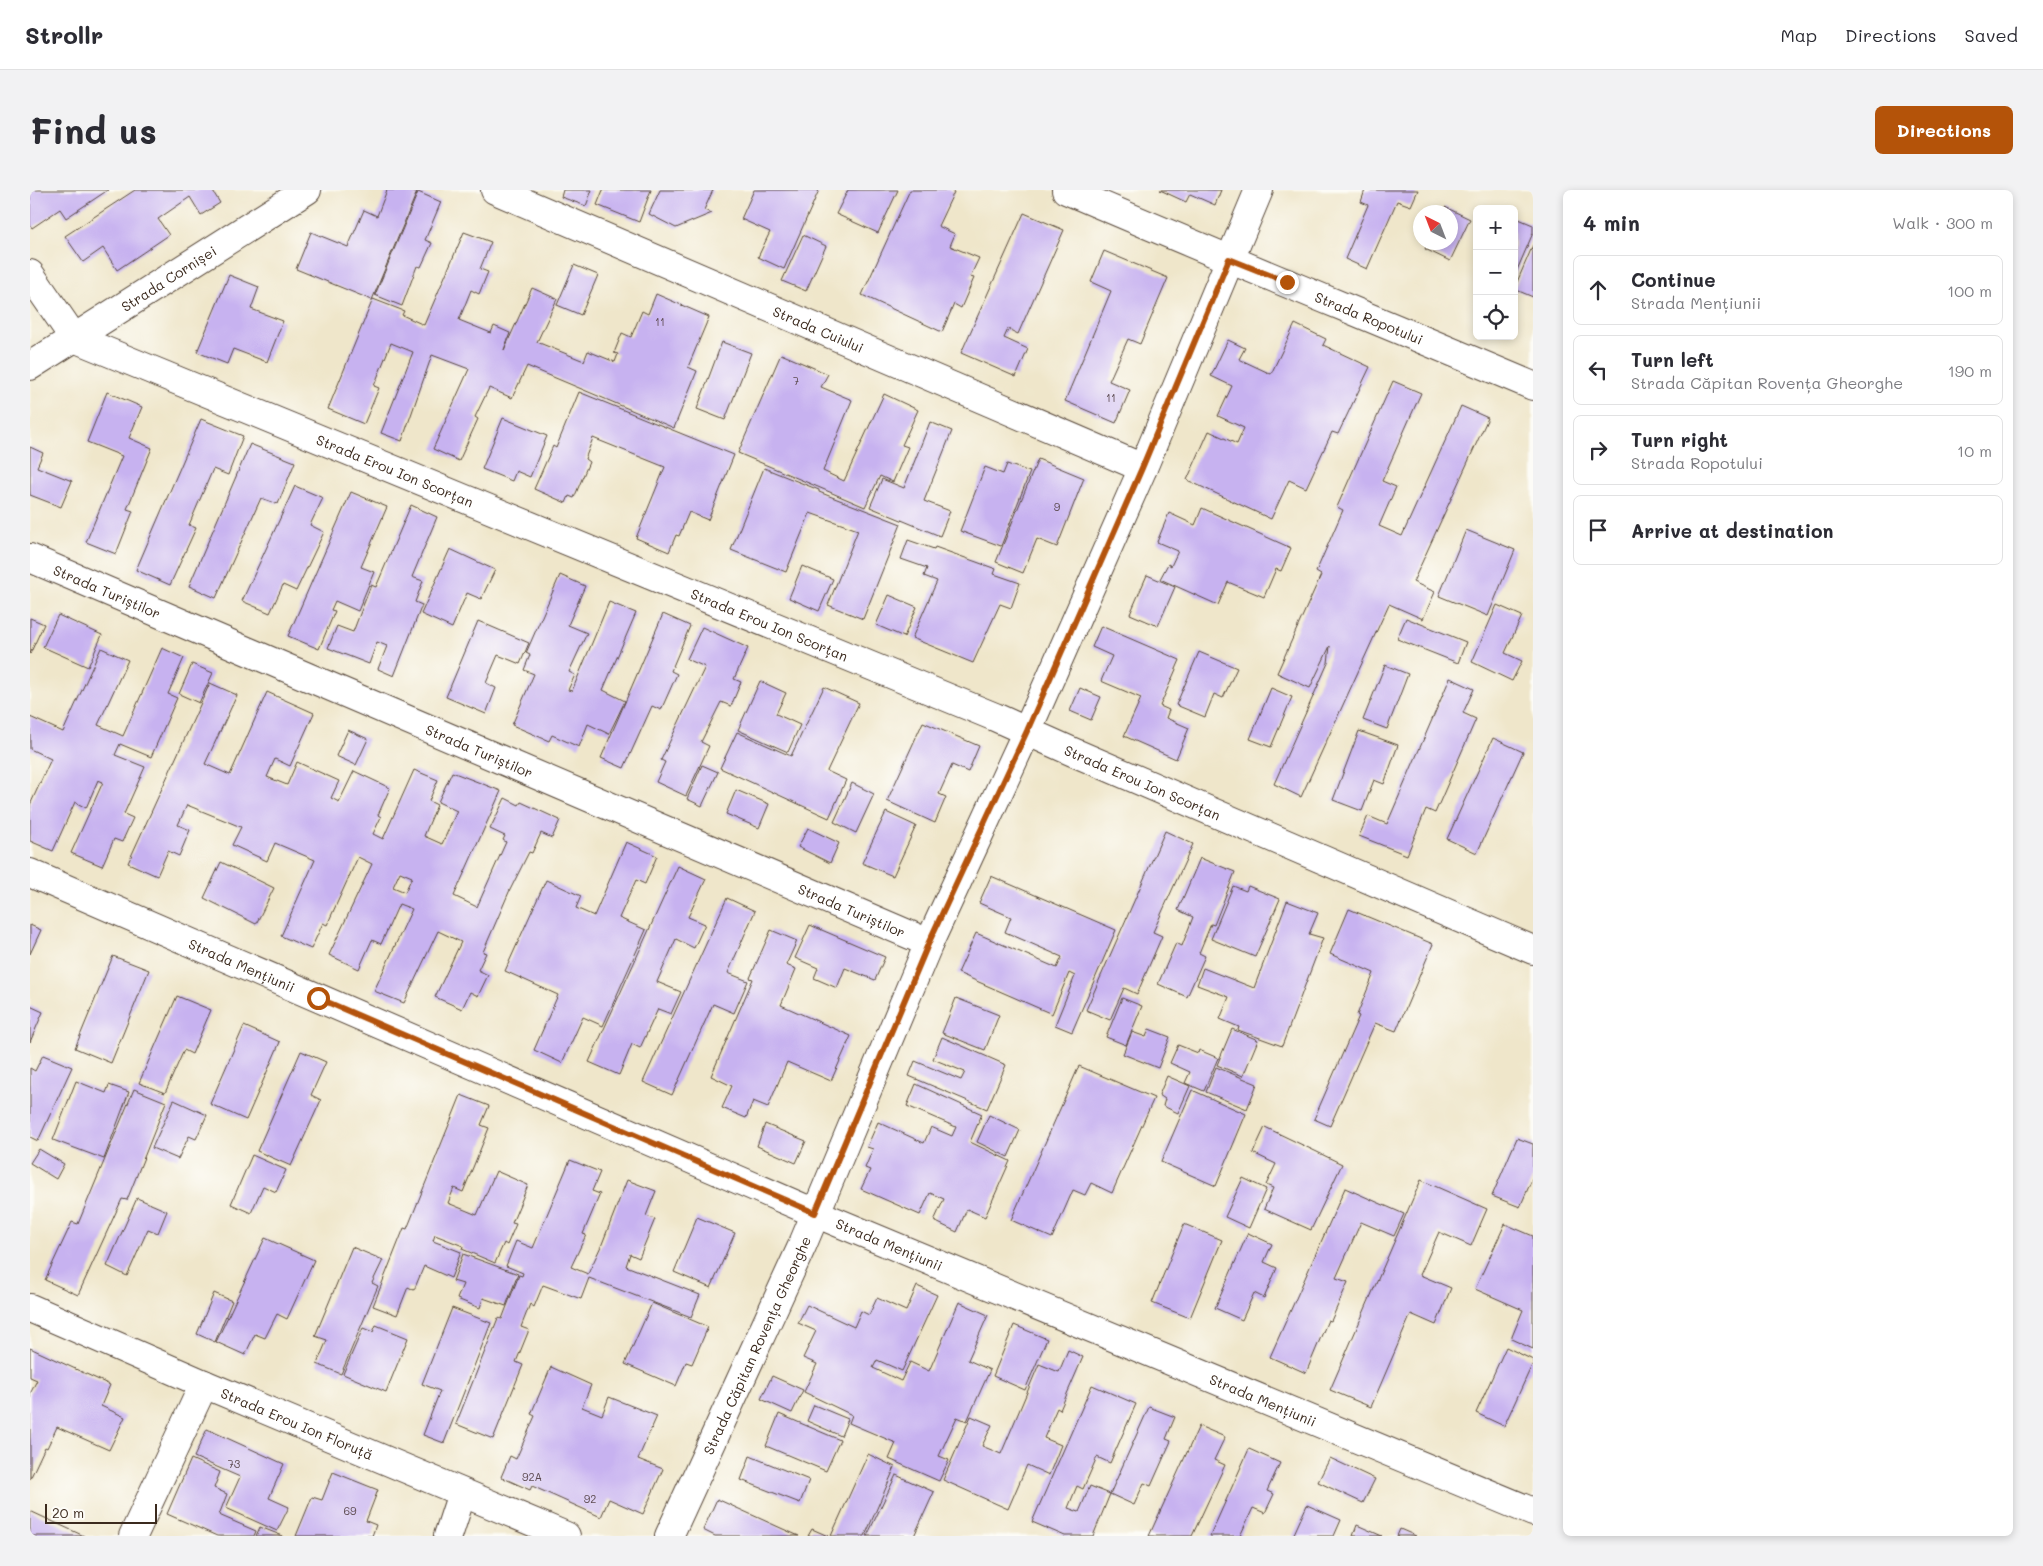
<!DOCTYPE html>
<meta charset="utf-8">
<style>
body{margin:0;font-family:Mali,sans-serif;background:#f2f2f3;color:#2b2b33}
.controls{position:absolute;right:15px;top:15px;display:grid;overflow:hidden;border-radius:8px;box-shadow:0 2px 8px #0003}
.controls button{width:45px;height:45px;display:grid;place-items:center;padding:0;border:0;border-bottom:1px solid #e1e1e2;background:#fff;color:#2b2b33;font:25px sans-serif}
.compass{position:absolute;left:1383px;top:15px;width:45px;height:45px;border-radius:50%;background:#fff;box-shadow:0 2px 8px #0003;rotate:318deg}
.scale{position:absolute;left:15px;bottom:12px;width:112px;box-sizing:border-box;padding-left:5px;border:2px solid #3b2a1e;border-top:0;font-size:14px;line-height:18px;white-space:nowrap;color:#3b2a1e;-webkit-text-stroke:4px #fdfcf7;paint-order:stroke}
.stop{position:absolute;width:15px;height:15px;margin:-11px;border:4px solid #b45309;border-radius:50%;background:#fff}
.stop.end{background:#b45309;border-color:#fff;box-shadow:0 1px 5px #0008}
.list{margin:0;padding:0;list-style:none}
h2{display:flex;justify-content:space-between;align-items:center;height:65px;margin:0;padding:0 20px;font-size:21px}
h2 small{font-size:16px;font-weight:400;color:#7c7c81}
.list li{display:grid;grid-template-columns:32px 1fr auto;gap:15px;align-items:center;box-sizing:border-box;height:70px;margin:0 10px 10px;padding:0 10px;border:1px solid #e1e1e2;border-radius:8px}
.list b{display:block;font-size:19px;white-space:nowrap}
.list p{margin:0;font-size:16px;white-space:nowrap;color:#7c7c81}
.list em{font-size:16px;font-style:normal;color:#7c7c81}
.icon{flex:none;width:28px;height:28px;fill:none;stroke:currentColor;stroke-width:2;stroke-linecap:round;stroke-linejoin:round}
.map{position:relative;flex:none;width:1503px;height:1346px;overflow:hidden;border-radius:8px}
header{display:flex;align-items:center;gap:30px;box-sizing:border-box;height:70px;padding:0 25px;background:#fff;border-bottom:1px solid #e1e1e2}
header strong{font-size:24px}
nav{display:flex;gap:28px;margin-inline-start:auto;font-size:18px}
.intro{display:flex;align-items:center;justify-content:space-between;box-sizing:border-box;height:120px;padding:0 30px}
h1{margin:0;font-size:35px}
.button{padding:12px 22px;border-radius:8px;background:#b45309;color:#fff;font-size:18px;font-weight:700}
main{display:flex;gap:30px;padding:0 30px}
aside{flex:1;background:#fff;border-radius:8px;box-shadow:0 2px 8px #0003}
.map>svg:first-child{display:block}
.building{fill:#c7b2f0;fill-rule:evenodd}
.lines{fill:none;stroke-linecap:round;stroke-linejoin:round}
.minor-casing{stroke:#564638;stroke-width:30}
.minor{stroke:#fff;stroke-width:28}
.route{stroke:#b45309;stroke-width:6}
.labels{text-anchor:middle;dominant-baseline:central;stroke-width:5;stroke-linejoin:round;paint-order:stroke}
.number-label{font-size:11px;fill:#5e4c52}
.street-label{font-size:14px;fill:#3b2a1e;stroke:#fdfcf7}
</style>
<header>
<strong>Strollr</strong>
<nav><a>Map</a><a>Directions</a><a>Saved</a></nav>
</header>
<div class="intro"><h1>Find us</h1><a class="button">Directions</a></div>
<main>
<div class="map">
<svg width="1503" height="1346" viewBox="0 0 1503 1346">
<rect width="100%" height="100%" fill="#fdfcf7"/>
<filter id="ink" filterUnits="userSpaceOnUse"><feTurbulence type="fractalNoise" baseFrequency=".02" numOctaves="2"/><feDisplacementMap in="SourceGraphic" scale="10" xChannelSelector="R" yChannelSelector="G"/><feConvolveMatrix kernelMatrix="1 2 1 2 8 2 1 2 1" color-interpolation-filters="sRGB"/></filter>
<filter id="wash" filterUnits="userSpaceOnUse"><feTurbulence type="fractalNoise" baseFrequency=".0096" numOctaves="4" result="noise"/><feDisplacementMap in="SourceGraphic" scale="20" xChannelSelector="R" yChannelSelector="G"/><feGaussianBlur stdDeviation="1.12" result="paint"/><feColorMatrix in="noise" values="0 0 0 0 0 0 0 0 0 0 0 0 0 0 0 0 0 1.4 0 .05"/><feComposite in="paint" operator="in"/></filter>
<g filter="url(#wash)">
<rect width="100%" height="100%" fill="#efe6ca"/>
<g id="blocks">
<path class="building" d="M3,0H78L36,28L30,19L2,38L0,35V2Z
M105,0H182L190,13L171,25L160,7L128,29L139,45L87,80L73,58L53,72L35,46Z
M357,0H381L387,2L342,110L266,79L281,42L318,57L334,20L347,26Z
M533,0H562L556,16L531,7Z
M573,0H621L609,32L567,15Z
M630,0H683L674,20L682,23L646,38L619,24Z
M724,0H789L754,79L728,67L740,42L711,29Z
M818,0H868L848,43L806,24Z
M880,0H920L924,2L908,36L925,44L920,56L949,68L940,87L944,88L931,118L924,114L912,142L832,105Z
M1130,0H1191L1185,15L1160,4L1156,12Z
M1335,0H1388L1381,16L1367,11L1337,79L1315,69L1338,15L1331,12Z
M388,2L411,12L395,50L402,53L391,77L387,76L372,116L345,105Z
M1415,17L1440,29L1420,71L1395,59L1398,52H1420V22H1413Z
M994,23L1034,40L988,144L978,139L974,148L998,159L986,187L931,163Z
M1484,27L1503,35V43L1484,87Z
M434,42L461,52L450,79L458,82L449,104L441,100L429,130L461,143L464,136L480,143L474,160L502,98L527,109L507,152L554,171L558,161L585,172L588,164L584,163L592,143L601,147L612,121L618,124L626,104L679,127L658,177L667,181L644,238L497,176L482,208L459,198L445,227L448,229L429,271L403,259L439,179L402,165L372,251L351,243L383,162L361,153L344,196L349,198L334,234L298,219L343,109L374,121L372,125L394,135Z
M773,45L796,56L776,101L752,91Z
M1503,55V107L1484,99Z
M1074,61L1138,88L1110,154L1098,149L1079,191L1100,200L1086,233L1035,211L1081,101L1061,92Z
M544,75L568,85L551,125L527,115Z
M199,85L229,97L221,119L253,131L237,172L203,159L197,174L167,162Z
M1265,134L1296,149L1293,155L1340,177L1308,244L1302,242L1276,298L1259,290L1241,329L1157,290L1179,241L1207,254L1214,238L1188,226L1202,196L1181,186L1198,150L1215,158L1209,169L1241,184Z
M692,152L721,163L695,230L667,219Z
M751,164L798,184L791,197L822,210L793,281L814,291L854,204L888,220L872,255L878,257L863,292L850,286L835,317L708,263Z
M1363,191L1391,203L1352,291L1366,297L1349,336L1372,346L1431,216L1458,228L1383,392L1405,402L1393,429L1359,414L1271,607L1244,594L1298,473L1300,456L1280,498L1247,483L1291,385L1286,382L1313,320L1307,317Z
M77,202L112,217L99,248L122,258L97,319L103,321L86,364L56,352L92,266L57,252Z
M549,202L704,265L678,330L659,322L649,346L646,345L639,362L606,348L635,277L563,248L555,269L559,272L544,308L539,306L536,313L504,299L523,256L526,258Z
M473,228L517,246L500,287L486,281L482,291L452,279Z
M171,229L213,246L198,285L183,279L159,335L166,338L140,395L106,380Z
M900,232L922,241L894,311L920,321L910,346L840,317L852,289L874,298Z
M220,254L265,272L248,314L231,308L186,408L159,396Z
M0,257L13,263L7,277L42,291L31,317L0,305Z
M1008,269L1054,288L1027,357L1007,349L993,383L966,372Z
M977,274L1000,282L971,356L930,341L955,277L973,284Z
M734,278L789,300V302L871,334L833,429L798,415L828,340L780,323L756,382L701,360Z
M265,296L293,308L280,335L294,342L266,401L253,395L240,423L212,411Z
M321,302L357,317L331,377L344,382L328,421L305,411L301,420L305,421L289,459L258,446Z
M381,315L407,327L382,387L393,391L385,412L392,415L364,486L348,479L357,456L347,452L339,474L298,458L307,436L323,442L341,395L346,397Z
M1172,318L1261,358L1251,381L1246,379L1234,407L1198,392L1188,415L1130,389L1138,374L1141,376L1148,361L1127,352L1139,323L1165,335Z
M1436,340L1485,360L1458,426L1409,406Z
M878,350L904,359L905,357L966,379L964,384L990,393L981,418L970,414L943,473L882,448L907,391L894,386L897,378L871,369Z
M420,359L465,380L451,409L437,403L422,438L391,424Z
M772,376L803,389L789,421L759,408Z
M530,385L555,396L538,435L557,443L539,482L545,485L538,500L542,501L579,412L606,423L573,500L595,511L579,544L558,534L549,557L522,545L519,551L482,535L504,484L494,480L500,465L496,463Z
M1117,385L1145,397L1128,436L1100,424Z
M859,405L887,417L874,447L846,435Z
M1467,415L1492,426L1475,463L1492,471L1482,491L1442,472Z
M633,424L660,436L641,481L647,484L631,520L622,516L594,578L571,568Z
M28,425L72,445L58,477L13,457Z
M0,428L14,434L0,464Z
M1376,428L1436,452L1428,473L1367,449Z
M448,431L499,453L490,474L468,465L456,493L466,498L456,524L416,507Z
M1071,436L1150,470L1130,516L1139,520L1136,528L1159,538L1146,569L1094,546L1111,508L1071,491L1082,466L1062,457Z
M672,437L718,458L704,489L711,492L701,516L691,512L671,552L679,556L656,606L626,592L635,572L631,570L675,477L657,469Z
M71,458L98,470L68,535L93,546L132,458L154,468L138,504L147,508L121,567L90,554L85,565L115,577L94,624L103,628L92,652L84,649L72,676L41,663L73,592L68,590L56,618L45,612L23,661L0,651V615L21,569L0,559V527L33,542Z
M1169,462L1207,478L1193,508L1184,504L1175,527L1146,515Z
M162,474L183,483L169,513L149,504Z
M1355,475L1378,484L1357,539L1333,530Z
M1420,488L1444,499L1433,523L1446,529L1405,623L1396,619L1377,665L1329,646L1338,626L1357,634Z
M730,491L756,503L746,524L770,535L758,562L708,540Z
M180,493L207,505L175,574L200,585L237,502L284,523L260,576L245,569L237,587L257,595L267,572L309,591L301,608L309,612L324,581L360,598L348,625L351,627L343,644L353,649L384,580L408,590L399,611L407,615L394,646L412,654L427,621L408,612L422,582L471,601L424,706L447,717L476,652L473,650L475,646L460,639L475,608L489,615L491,612L530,630L522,648L511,643L502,663L499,662L479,702L453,762L456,763L448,780L458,785L448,806L440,802L432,819L405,807L431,752L408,741L374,813L344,801L382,719L369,714L351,754L342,750L329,779L299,765L342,674L328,667L297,735L293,733L281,759L251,746L285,670L245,653L237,671L202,655L211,637L157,615L148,635L160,640L149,666L138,661L127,686L98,673ZM370,682L382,687L375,702L363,697Z
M794,497L829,513L797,581L816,590L799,628L690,578L707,542L761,566Z
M1050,498L1071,507L1061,530L1040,521Z
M1241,498L1262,507L1241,557L1220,549Z
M893,532L949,556L938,582L922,575L909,604L916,607L905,633L857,611Z
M318,540L338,549L326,575L306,566Z
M1329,541L1368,555L1354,594L1344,590L1332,621L1303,610Z
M1463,548L1493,562L1447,663L1417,649Z
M672,575L688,582L672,616L657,609Z
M822,593L844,604L826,643L804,632Z
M706,600L739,614L729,638L696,624Z
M856,622L886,636L863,686L832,673Z
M778,638L809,653L800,673L768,657Z
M1135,641L1163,654L1123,742L1132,746L1107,804L1094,798L1080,830L1056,820Z
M596,652L627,666L615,694L606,690L589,728L616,740L573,836L553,827L532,873L504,860L528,805L475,781L516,690L551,706L546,718L564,726Z
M1170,668L1205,682L1184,735L1181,734L1169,763L1175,766L1157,807L1128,794L1146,753L1152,756L1163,727L1148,720Z
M191,672L244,698L226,734L174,708Z
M648,676L676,689L658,727L675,734L664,758L646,749L627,792L651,802L641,824L628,819L610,858L602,854L589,885L559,872Z
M961,686L1086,740L1042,842L1025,835L1045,786L1039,783L1022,824L928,783L946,743L1027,778L1032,767L975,742L981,727L949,713Z
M1203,696L1216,701L1218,696L1250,709L1225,767L1181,749Z
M697,708L725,721L698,783L718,791L704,823L683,814L642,905L613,892Z
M1257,711L1288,723L1279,744L1293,748L1252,856L1208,840L1209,837L1190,829L1199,807L1167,795L1173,778L1224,798Z
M1319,719L1403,754L1366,841L1345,833L1300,936L1284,929L1329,826L1327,825L1344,783L1300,764Z
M0,735L11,740L0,764Z
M780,735L855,767L845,790L815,778L807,798L784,788L788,778L765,768Z
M741,740L767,751L756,775L766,779L751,815L821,846L801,891L757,872L738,917L723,911L716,928L692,918L702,896L681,886L723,789L720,788Z
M83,766L119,780L81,873L45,858Z
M147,806L181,820L162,864L154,860L135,903L109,893Z
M926,808L969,825L955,860L912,843Z
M1092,808L1112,816L1096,855L1076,847Z
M0,816L13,822L0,852Z
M214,836L250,852L216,930L180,914Z
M1119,839L1140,847L1128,878L1093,864L1102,842L1116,847Z
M1202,839L1228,850L1213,886L1187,875Z
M912,847L976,875L957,919L879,886L885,871L931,890L935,882L903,869Z
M1148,855L1168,863L1169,860L1188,868L1174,901L1155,893L1160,882L1140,873Z
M271,861L296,872L281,905L291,910L261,976L227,961Z
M13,865L42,877L8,951L0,947V878L5,881Z
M1049,876L1124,908L1082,1003L1061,993L1055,1005L1043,1000L1022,1048L981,1030Z
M1186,877L1227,894L1217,919L1176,902Z
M1137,886L1160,896L1148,923L1133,916L1135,909L1129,905Z
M46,891L76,903L79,895L99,902L74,969L23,950Z
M886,894L952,924L940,952L980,971L955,1027L937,1019L927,1042L904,1031L914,1009L900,1003L890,1025L831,999L840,980L835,978L843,959L837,957L848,932L894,953L901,937L922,946L926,937L877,916Z
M104,899L136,912L97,1010L92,1009L48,1105L15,1090L42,1032L48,1034Z
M1162,900L1216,924L1186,996L1131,972Z
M431,905L459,916L451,935L459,938L433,1002L424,998L418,1013L447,1025L466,981L498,995L482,1033L486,1034L477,1055L474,1053L465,1073L432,1059L433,1056L405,1045L403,1051L431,1062L421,1088L394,1076L384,1100L378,1097L367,1125L343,1116L374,1038L377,1039Z
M144,910L177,925L166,949L159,946L148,969L122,958Z
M959,925L990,940L978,967L947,952Z
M735,934L776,951L766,973L727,956Z
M1235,937L1312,974L1281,1040L1234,1019L1243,998L1236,995L1246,974L1223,963Z
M1487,948L1503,954V987L1490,1017L1462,1006Z
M9,959L34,974L26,989L0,973Z
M222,965L256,980L246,1002L233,996L221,1023L201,1014Z
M540,970L570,982L562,1001L570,1004L553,1044L556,1045L541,1077L558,1084L572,1054L597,990L626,1001L616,1026L625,1029L609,1068L600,1064L596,1076L670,1105L661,1127L559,1088L551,1109L513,1095L504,1117L500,1114L491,1137L499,1140L486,1172L493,1175L463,1249L426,1234L468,1128L472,1129L489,1085L492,1086L493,1083L476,1076L486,1051L503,1058Z
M1213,988L1236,999L1219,1038L1195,1027Z
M1391,990L1457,1019L1441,1056L1409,1042L1390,1085L1421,1098L1406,1135L1381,1124L1341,1217L1300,1200Z
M1315,998L1374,1024L1364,1046L1331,1032L1306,1088L1318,1092L1301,1131L1298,1130L1276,1183L1240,1167Z
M107,1008L137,1021L128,1043L118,1039L97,1086L77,1076Z
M667,1027L705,1043L681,1098L644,1082Z
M1154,1034L1192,1050L1160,1128L1122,1113Z
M1475,1034L1503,1046V1159L1481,1149L1493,1120L1445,1099Z
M1218,1043L1242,1054L1234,1072L1247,1078L1234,1108L1224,1103L1212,1130L1185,1118Z
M235,1048L284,1070L257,1129L247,1124L235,1148L225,1144L215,1165L186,1152Z
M322,1057L353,1070L342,1093L348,1096L311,1184L287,1174L297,1150L285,1146Z
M433,1064L488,1084L476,1116L453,1108L450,1118L427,1109L433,1094L423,1091Z
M887,1096L907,1105L872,1181L847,1170L843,1178L871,1191L880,1172L899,1181L929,1112L958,1125L938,1170L960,1180L937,1231L927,1227L909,1266L919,1270L909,1291L859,1269L866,1253L819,1233L822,1225L774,1202L787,1174L773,1168L786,1141L768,1133L777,1115L824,1137L831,1121L839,1125L847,1108L876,1121Z
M184,1103L202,1111L185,1152L167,1144Z
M622,1113L678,1137L662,1174L656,1172L646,1196L595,1174Z
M422,1118L461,1133L414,1253L393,1245L410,1201L392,1194Z
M346,1135L378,1148L356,1202L313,1184L333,1138L343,1142Z
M984,1135L1017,1149L995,1200L963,1186Z
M1476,1157L1503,1170V1173L1474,1236L1446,1223Z
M0,1158L80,1195L71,1216L95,1227L79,1260L27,1237L17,1258L15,1257L0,1289V1204L7,1190L0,1187Z
M1038,1160L1053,1167L1030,1220L1027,1218L1014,1248L1031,1255L1019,1285L997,1275L978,1319L913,1290L941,1226L962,1235L952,1256L971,1264L1009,1174L1029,1182Z
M521,1177L561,1195L552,1217L572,1225L579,1207L627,1226L608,1269L633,1279L613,1324L579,1309L571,1327L502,1296L500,1300L471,1287L480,1266L486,1269L505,1226L501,1224Z
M742,1186L773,1200L762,1223L731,1209Z
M1062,1195L1106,1214L1080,1273L1067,1267L1053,1299L1047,1296L1038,1318L1049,1322L1060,1296L1080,1304L1119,1217L1145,1227L1136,1249L1141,1251L1121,1296L1114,1293L1104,1315L1080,1304L1063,1346H1035L1002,1332Z
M784,1215L818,1229L811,1246L777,1231Z
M749,1224L810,1250L796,1281L736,1256Z
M1169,1236L1195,1247L1184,1270L1195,1275L1162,1346H1119Z
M177,1239L254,1274L239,1308L259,1317L247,1341L196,1318L210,1287L164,1267Z
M1219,1259L1250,1273L1237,1301L1244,1304L1235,1323L1223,1318L1210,1346H1180Z
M838,1264L865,1277L835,1346H801Z
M720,1266L779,1290L770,1313L711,1290Z
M1300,1268L1345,1289L1333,1313L1288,1292Z
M161,1269L190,1282L184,1298L197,1304L189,1325L226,1341L224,1346H187L137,1324Z
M303,1282L348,1300L336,1331L346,1335L342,1346H266L282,1307L292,1310Z
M866,1285L904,1302L884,1346H837Z
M687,1309L753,1339L769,1346H685L673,1340Z
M1277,1315L1311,1330L1304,1346H1263Z
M0,1321L54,1346H0Z
M1327,1335L1352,1346H1323Z
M230,1337L253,1346H226Z
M782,1339L798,1346H778Z
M1370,1339L1386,1346H1367Z"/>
</g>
</g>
<g filter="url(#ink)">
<use href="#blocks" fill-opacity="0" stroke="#564638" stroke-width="1"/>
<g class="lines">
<defs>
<g id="minor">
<path id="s1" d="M465,0L1113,278"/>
<path id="s2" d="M1036,0C1191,67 1347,130 1503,196"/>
<path id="s3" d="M0,84L44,148L965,527L1043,562L1503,760"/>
<path id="s4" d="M0,176L277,0"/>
<path id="s5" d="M0,368L899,753"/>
<path id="s6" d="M0,683L785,1023L1503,1322"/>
<path id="s7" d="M0,1118L174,1194L536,1346"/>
<path d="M103,1346L174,1194"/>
<path d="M418,1346L432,1303"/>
<path id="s8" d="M639,1346L772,1056L899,753L997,541L1113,278L1229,0"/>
</g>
</defs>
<use href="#minor" class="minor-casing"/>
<use href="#minor" class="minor"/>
</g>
</g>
<g class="lines" filter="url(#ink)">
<path class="route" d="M288,808L785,1023L899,752L997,541L1112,278L1199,69L1257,92"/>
</g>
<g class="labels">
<g class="number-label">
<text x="630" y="131">11</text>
<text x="766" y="190">7</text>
<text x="1081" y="207">11</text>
<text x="1027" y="316">9</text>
<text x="204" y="1273">73</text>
<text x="502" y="1286">92A</text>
<text x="560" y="1308">92</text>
<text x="320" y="1320">69</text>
</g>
<g class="street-label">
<text stroke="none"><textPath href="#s4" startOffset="164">Strada Cornișei</textPath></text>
<text stroke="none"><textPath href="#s2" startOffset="329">Strada Ropotului</textPath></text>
<text stroke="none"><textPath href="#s1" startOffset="352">Strada Cuiului</textPath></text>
<text stroke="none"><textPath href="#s3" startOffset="425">Strada Erou Ion Scorțan</textPath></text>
<text stroke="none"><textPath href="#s5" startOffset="84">Strada Turiștilor</textPath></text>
<text stroke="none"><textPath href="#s3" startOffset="830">Strada Erou Ion Scorțan</textPath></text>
<text stroke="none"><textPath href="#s5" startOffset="489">Strada Turiștilor</textPath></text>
<text stroke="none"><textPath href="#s3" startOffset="1235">Strada Erou Ion Scorțan</textPath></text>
<text stroke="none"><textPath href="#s5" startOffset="894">Strada Turiștilor</textPath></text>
<text stroke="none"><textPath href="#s6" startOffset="231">Strada Mențiunii</textPath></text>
<text stroke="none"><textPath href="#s6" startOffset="936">Strada Mențiunii</textPath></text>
<text stroke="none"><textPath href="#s8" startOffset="210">Strada Căpitan Rovența Gheorghe</textPath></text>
<text stroke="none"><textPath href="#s6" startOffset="1341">Strada Mențiunii</textPath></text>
<text stroke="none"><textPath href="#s7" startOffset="291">Strada Erou Ion Floruță</textPath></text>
</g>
</g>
</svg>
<div class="controls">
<button>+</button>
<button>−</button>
<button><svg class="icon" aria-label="locate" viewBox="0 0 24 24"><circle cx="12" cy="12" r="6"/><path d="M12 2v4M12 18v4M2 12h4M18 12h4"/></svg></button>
</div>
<svg class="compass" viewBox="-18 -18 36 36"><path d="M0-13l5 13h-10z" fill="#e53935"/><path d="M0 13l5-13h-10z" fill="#7c7c81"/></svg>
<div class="scale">20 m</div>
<div class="stop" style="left:288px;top:808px"></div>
<div class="stop end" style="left:1257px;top:92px"></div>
</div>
<aside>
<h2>4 min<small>Walk · 300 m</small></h2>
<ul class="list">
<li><svg class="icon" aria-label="ahead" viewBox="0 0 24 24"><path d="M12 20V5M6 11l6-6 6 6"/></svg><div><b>Continue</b><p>Strada Mențiunii</p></div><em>100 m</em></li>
<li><svg class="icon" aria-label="left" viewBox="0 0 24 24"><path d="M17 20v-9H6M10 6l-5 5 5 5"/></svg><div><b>Turn left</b><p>Strada Căpitan Rovența Gheorghe</p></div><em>190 m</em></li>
<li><svg class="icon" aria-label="right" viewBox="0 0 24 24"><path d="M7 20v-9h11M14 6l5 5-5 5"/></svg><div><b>Turn right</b><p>Strada Ropotului</p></div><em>10 m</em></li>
<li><svg class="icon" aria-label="arrive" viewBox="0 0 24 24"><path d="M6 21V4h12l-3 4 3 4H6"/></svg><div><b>Arrive at destination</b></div></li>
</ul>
</aside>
</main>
